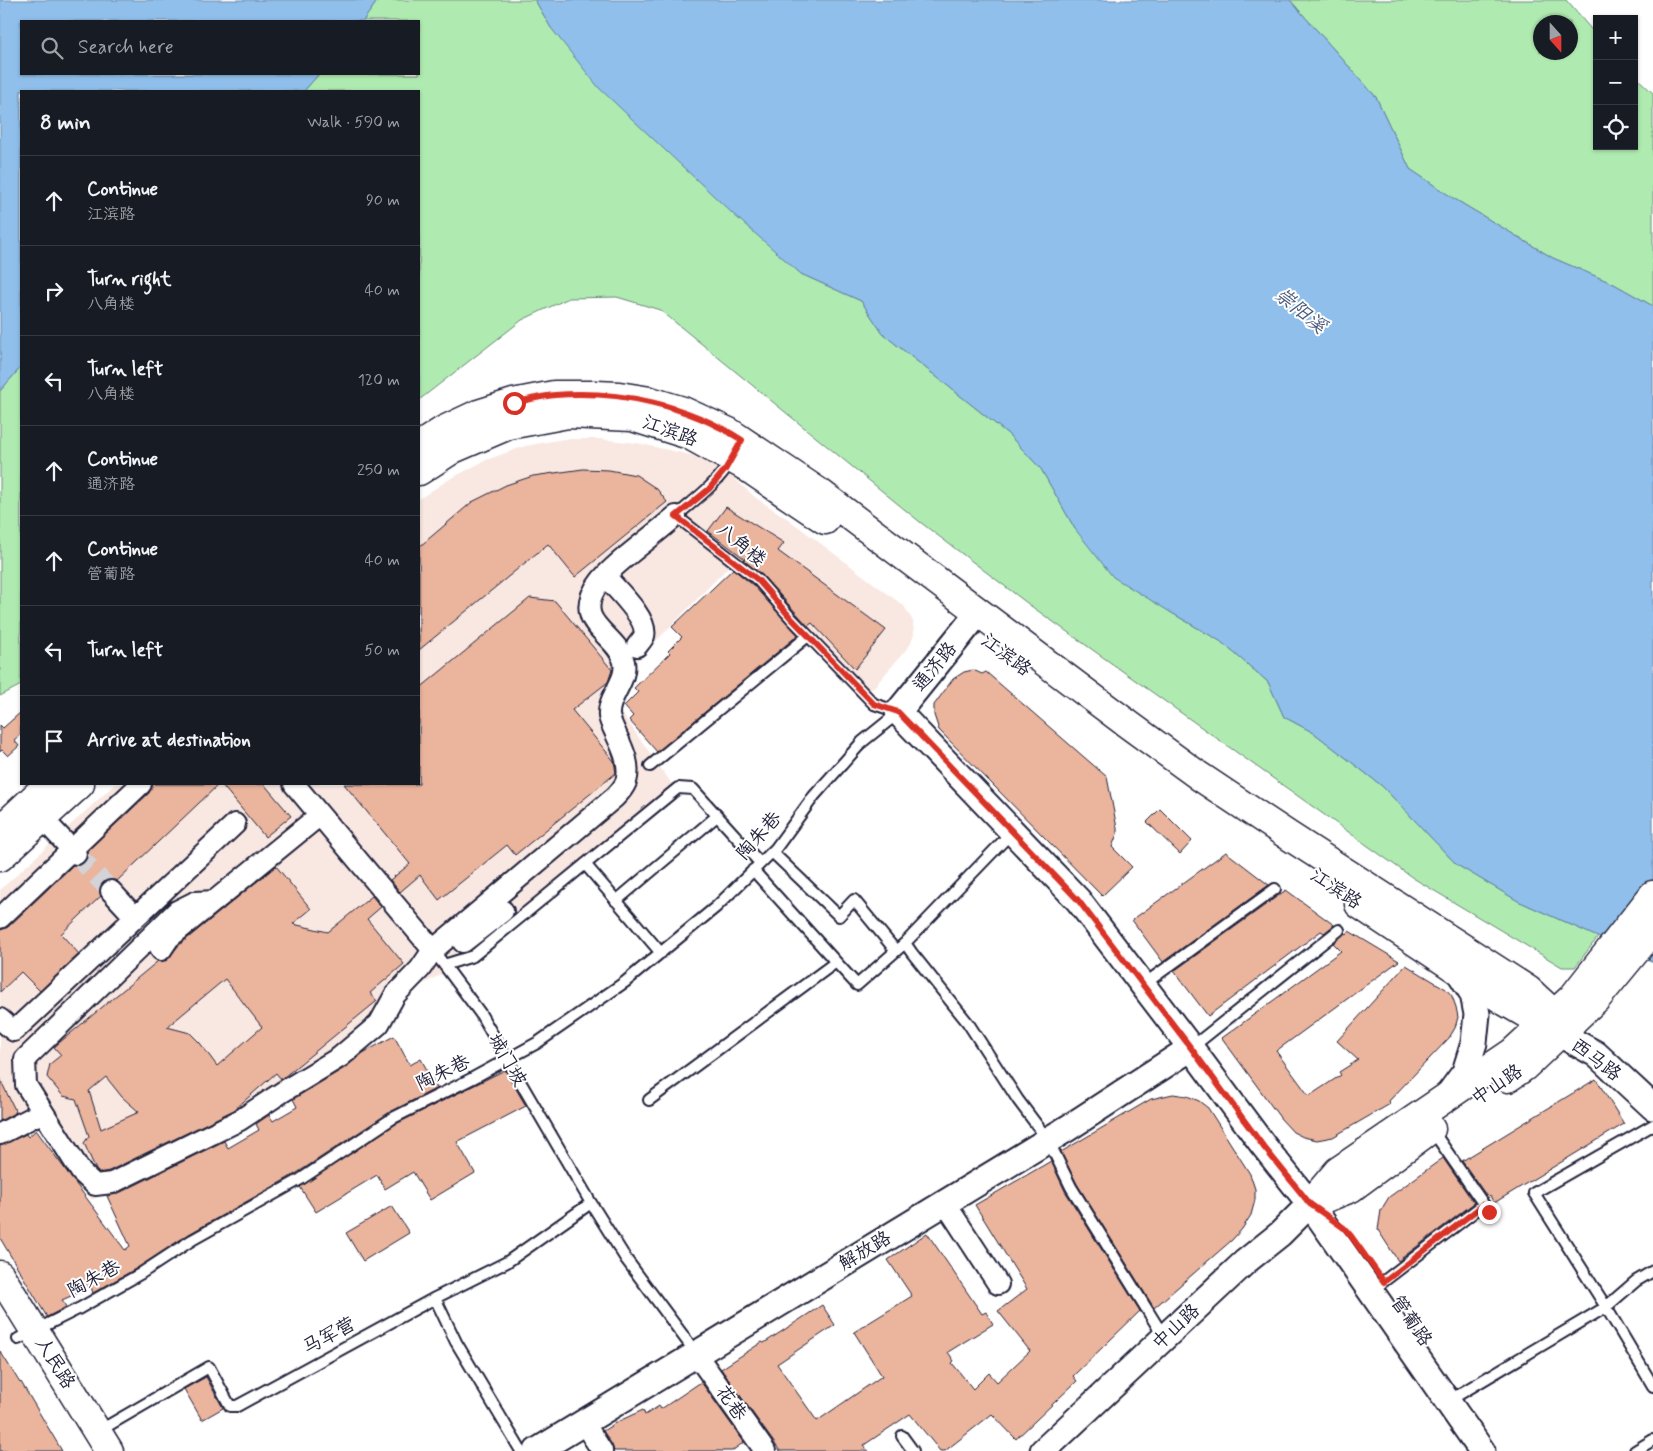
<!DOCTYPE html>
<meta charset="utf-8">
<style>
body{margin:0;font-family:Mynerve,"LXGW WenKai TC",sans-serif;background:#242831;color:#f1f3f6}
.controls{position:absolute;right:15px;top:15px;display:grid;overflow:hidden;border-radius:0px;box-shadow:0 1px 4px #0004}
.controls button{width:45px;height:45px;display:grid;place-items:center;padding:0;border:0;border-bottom:1px solid #363941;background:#171b24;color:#f1f3f6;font:25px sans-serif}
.compass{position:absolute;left:1533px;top:15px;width:45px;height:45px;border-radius:50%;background:#171b24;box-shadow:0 1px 4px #0004;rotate:159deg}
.stop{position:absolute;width:15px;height:15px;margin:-11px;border:4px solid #d93025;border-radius:50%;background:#fff}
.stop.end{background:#d93025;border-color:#fff;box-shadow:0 1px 5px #0008}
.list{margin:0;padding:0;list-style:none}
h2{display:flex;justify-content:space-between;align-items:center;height:65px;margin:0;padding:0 20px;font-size:21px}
h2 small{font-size:16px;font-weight:400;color:#9ea1a6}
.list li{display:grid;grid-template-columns:32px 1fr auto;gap:15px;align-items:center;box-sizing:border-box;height:90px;padding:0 20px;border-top:1px solid #363941}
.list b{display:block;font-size:19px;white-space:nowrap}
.list p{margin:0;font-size:16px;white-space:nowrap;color:#9ea1a6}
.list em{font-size:16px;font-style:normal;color:#9ea1a6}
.icon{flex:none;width:28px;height:28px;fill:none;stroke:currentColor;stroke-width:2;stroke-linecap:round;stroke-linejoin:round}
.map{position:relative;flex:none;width:1653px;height:1451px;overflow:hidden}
.search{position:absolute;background:#171b24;box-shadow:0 1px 4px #0004;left:20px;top:20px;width:400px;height:55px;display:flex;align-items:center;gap:12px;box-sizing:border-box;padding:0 18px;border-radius:0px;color:#9ea1a6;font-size:19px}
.panel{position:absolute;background:#171b24;box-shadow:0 1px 4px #0004;left:20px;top:90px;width:400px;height:695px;border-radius:0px}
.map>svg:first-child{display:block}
.built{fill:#f9e8e2}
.green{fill:#afebb0;stroke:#688676;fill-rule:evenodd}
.water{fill:#8fbfea;stroke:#6380a4}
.building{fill:#eab49d;stroke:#22223b;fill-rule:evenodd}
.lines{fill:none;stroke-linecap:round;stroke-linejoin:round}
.minor-tunnel{stroke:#d3d3d8;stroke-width:20;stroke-dasharray:20 10;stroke-linecap:butt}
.service-casing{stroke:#22223b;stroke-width:14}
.minor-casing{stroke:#22223b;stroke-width:24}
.tertiary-casing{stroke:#22223b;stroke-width:29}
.secondary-casing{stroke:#22223b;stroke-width:31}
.primary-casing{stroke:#22223b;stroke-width:31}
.service{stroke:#fff;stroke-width:10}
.minor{stroke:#fff;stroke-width:20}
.tertiary{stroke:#fff;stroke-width:25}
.secondary{stroke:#fff;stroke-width:28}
.primary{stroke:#fff;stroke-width:28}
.route{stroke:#d93025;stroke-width:6}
.labels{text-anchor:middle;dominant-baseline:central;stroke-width:4;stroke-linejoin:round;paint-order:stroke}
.street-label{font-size:19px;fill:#22223b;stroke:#fff}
.water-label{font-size:20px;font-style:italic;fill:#485978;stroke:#fff}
</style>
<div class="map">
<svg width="1653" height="1451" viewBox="0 0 1653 1451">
<rect width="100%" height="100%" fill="#fff"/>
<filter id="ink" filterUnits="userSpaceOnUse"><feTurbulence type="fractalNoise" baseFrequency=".02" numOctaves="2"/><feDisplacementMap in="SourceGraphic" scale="10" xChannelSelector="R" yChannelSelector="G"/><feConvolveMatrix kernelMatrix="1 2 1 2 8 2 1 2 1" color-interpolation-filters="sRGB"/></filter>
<g filter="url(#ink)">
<path class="built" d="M563,439H600L637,443L691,455L725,470L756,498L788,519L904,606L913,621L914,635L910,645L875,686L866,694L737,558L633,665L619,709L674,787L481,954L402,995L367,1047L223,1133L92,1200L35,1123L0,1141V890L115,784H419V499L448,480L486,460L525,446Z"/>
<path class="green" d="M378,0H535L551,28L801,274L861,301L883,334L1008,434L1041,469L1075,529L1170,612L1220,641L1268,682L1284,717L1314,733L1382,786L1457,865L1518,901L1598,937L1575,967H1562L1413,878L1031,606L920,522L660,310L617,297L569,298L522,320L419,400V91H304L319,74H419V21H363Z
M1290,0H1566L1597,36V146H1634V75L1653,93V306L1614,284L1553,258L1453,198L1410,169L1376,97ZM1540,22H1570V52H1540Z
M21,367V685L0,696V391Z"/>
<path class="water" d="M0,0H378L363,21H21V74H319L304,91H21V367L0,391Z
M535,0H1290L1376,97L1410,169L1453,198L1553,258L1614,284L1653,306V962L1518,901L1457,865L1382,786L1314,733L1284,717L1268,682L1220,641L1170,612L1113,577L1075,529L1041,469L1008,434L883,334L861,301L801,274L733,214L599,88L551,28Z"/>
<path class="building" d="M583,469L609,470L636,475L657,489L667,502L575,577L548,544L419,650V547L472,502L506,485L533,476Z
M726,507L784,543L778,551L886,630L855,669L812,623L808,626L762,575L743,560L745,559L708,531Z
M733,569L753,585L798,635L657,752L629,720L633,716L624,706L638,692L634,688L670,653L668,651L682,637L672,627Z
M530,598L555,601L612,670L608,682L572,710L614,761L616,773L515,855L507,845L439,900L420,875L400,892L390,880L410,864L344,784H419V689Z
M973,670L982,674L986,672L1107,777L1117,828V834L1112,847L1132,867L1102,896L939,730L934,715V705L953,679L964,672Z
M21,712V734L14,740L19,746L8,756L2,750L0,752V725L3,728Z
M153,784H219L117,881L109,879L103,883L100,888L101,896L61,934L79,954L40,991L21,972L0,992V930L8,927L73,865L78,866L84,863L87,858V851L149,793Z
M221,784H264L291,816L265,837Z
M1160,809L1192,841L1180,854L1147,822Z
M1226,852L1269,885L1163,962L1132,920Z
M276,866L311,909L293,924L328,932L372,896L381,907L367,919L404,964L370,993L377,1001L284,1077L281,1079L276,1073L234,1110L109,1171L99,1173L96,1170L84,1143L89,1136L76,1099L63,1096L47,1077L50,1064L61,1055L54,1047L158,961L167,960L178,946ZM225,979L262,1027L217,1066L200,1043L190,1033L167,1027ZM106,1077L122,1097L139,1112L101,1129L89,1091Z
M1286,890L1334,925L1324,933L1321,931L1208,1016L1174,971Z
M1349,931L1399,961L1276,1051L1309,1096L1341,1075L1339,1072L1358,1060L1337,1041L1406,965L1446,989L1452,996L1456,1007L1458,1017L1455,1028L1449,1038L1389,1101L1390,1104L1333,1137L1317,1140L1303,1137L1293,1132L1281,1119L1222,1038L1341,951L1333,943L1345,933L1347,934Z
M394,1036L410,1065L421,1059L437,1088L390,1112L297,1173L189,1234L137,1268L93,1293L91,1287L62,1300L66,1307L47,1317L0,1238V1146L26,1134L28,1137L36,1130L125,1250L130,1246L107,1196L117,1194L224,1141L228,1148L259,1130L256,1124L269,1115L273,1121L297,1107L293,1099L346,1067L363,1053Z
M505,1070L526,1106L457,1142L475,1173L430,1200L413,1172L385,1189L377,1175L316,1212L300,1187L396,1124Z
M0,1079L16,1112L0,1121Z
M1596,1079L1624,1124L1494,1203L1490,1196L1488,1198L1462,1161Z
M1173,1094L1187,1096L1199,1101L1208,1108L1250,1174L1255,1189V1200L1251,1215L1242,1229L1232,1240L1154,1308L1077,1184L1061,1152L1151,1099Z
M1443,1158L1474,1203L1398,1261L1378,1230L1381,1210L1389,1197Z
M1051,1161L1065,1191L1140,1311L1073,1376L1077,1381L1016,1439L992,1414L945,1451H940L910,1414L864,1445L868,1451H780L721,1369L762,1342L764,1343L822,1305L835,1325L777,1364L817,1421L882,1376L854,1332L912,1296L888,1260L927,1233L982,1314L986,1312L993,1324L948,1352L954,1361L952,1363L973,1389L989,1373L997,1382L1030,1351L998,1311L1027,1289L975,1205Z
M392,1206L409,1233L363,1261L346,1233Z
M0,1351L20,1383L21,1382L62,1451H0Z
M206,1377L223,1408L202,1420L184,1389Z
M701,1382L744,1442L732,1451H614L612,1445L603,1431L617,1422L643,1410L645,1415L659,1406L661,1409Z"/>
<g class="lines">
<path class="minor-tunnel" d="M76,854L111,891"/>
<defs>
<path id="service" d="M732,459C718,483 697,498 676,516L758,580L791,618L874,704L898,712
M650,766L808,636
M772,852L839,916L854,900L896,951
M585,864L661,953
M616,901L717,816
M905,943L912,953L968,1023L1018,1100L1048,1140L1071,1187L1164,1337
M433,950L480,1013L591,1203L626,1259L696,1353
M836,962L857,985L905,943L1012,832
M444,965L473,956L678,788L693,789L760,863
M1143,985L1275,889
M1192,1047L1339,930
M649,1100L836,962L753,870
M1653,1125L1534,1193L1606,1307L1653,1386
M1432,1130L1489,1212
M1371,1291L1483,1205
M435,1298L456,1342L521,1451
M18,1339L80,1308L140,1274L192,1240L301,1179L393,1118L473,1078L537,1043L625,982L716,907L776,848L814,796L862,742L898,713
M1448,1401L1606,1307L1636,1281L1653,1271
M97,1432L209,1367L230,1406H237L435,1298L507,1262L591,1203
M902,1436L913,1451
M1635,1451L1653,1440"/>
<path id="minor" d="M605,576C615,588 649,619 644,636C643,639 639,643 637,646
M294,784L433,950
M42,818L76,854
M111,891L135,917
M215,901L195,902L177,911L25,1059L26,1085L81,1172L95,1185L112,1183L240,1120L284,1091L340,1057L379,1024L395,995L420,969L433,950L615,797C619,793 624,787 626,782C631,765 623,749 616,734C614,729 610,722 609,716C607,697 628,681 624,662C620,643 597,632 591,616C581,589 620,562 638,547C651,537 664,526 676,516
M0,918L141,784
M463,942L503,911
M161,950L169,938L320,815
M0,1019L14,1031L235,824
M0,1134L43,1112
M945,1203L998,1284
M696,1354L765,1451
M584,1423L602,1451"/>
<path id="tertiary" d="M979,612L898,712L1078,900L1191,1048L1263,1145L1310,1204L1482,1451
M1560,1034L1596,1054L1653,1107
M1448,1095L1465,1072L1474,1043L1477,1014L1473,994L1458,970
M537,1451L1068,1128L1191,1048
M1043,1451L1245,1262L1280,1234L1310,1204"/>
<path id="secondary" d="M419,446L444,430L478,414L513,403L554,395H596L619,396L650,401L683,411L729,432L820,493L1125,722L1199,776L1289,836L1528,990L1554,1014L1571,1024
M419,471L453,449L509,425L568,414L632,417L689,435L745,466L825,520
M0,830L49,784
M0,857L80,784
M1359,904L1506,1002L1554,1030"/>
<path id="primary" d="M1508,1078L1524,1067L1597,998L1653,930
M1313,1203L1351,1188L1431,1129
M1310,1204L1338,1171L1513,1052L1573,997L1653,895
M0,1275L109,1451"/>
</defs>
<use href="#service" class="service-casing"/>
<use href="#minor" class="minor-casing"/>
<use href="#tertiary" class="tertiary-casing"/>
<use href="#secondary" class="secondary-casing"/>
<use href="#primary" class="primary-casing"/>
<use href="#service" class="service"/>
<use href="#minor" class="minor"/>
<use href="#tertiary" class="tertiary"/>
<use href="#secondary" class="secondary"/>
<use href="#primary" class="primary"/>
</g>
</g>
<g class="lines" filter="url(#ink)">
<path class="route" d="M514,403C527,400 541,396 555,395C620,390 687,405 742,440L725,470L709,489L676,516L758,580L791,618L874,704L898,712L1078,900L1191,1048L1263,1146L1310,1204L1344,1228L1351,1236L1384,1282L1483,1205L1489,1212"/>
</g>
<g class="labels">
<g class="street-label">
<text transform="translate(670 431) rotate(20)">江滨路</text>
<text transform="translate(741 545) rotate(39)">八角楼</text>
<text transform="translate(1006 655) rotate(37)">江滨路</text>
<text transform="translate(935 667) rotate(-51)">通济路</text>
<text transform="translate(759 836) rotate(-49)">陶朱巷</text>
<text transform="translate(1336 889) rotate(34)">江滨路</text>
<text transform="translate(507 1060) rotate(60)">城门坡</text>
<text transform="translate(1596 1060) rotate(37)">西马路</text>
<text transform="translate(443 1073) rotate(-26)">陶朱巷</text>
<text transform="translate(1497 1085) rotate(-34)">中山路</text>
<text transform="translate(865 1251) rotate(-31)">解放路</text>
<text transform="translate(94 1279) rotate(-29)">陶朱巷</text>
<text transform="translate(1411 1321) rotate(55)">管葡路</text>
<text transform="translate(1176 1327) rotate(-43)">中山路</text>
<text transform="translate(329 1336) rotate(-28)">马军营</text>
<text transform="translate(55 1363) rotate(58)">人民路</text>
<text transform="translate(731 1403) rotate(55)">花巷</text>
</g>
<g class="water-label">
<text transform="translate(1300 311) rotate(39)">崇阳溪</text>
</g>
</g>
</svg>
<div class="controls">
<button>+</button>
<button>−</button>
<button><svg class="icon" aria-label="locate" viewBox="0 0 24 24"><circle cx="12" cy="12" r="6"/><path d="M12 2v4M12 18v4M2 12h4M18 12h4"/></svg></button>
</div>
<svg class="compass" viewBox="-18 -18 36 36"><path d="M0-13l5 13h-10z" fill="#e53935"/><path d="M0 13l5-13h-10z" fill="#9ea1a6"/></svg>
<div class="stop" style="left:514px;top:403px"></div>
<div class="stop end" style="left:1489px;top:1212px"></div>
<div class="search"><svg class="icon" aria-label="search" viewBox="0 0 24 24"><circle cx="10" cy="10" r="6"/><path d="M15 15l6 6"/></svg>Search here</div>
<section class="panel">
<h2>8 min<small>Walk · 590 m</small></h2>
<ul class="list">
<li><svg class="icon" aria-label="ahead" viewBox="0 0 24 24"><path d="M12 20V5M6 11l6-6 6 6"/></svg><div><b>Continue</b><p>江滨路</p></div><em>90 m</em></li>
<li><svg class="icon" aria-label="right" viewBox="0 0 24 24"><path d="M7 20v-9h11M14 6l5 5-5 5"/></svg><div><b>Turn right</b><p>八角楼</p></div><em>40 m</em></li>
<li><svg class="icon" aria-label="left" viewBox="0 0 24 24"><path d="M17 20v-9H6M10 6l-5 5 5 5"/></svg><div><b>Turn left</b><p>八角楼</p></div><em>120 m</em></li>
<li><svg class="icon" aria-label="ahead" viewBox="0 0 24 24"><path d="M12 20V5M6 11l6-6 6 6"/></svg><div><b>Continue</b><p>通济路</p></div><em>250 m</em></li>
<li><svg class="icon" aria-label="ahead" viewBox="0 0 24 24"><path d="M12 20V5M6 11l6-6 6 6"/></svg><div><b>Continue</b><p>管葡路</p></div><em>40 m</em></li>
<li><svg class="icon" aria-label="left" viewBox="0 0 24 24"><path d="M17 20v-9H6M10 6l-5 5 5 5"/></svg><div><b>Turn left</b></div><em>50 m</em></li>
<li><svg class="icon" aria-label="arrive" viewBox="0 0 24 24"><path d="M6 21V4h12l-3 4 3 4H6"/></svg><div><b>Arrive at destination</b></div></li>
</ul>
</section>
</div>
